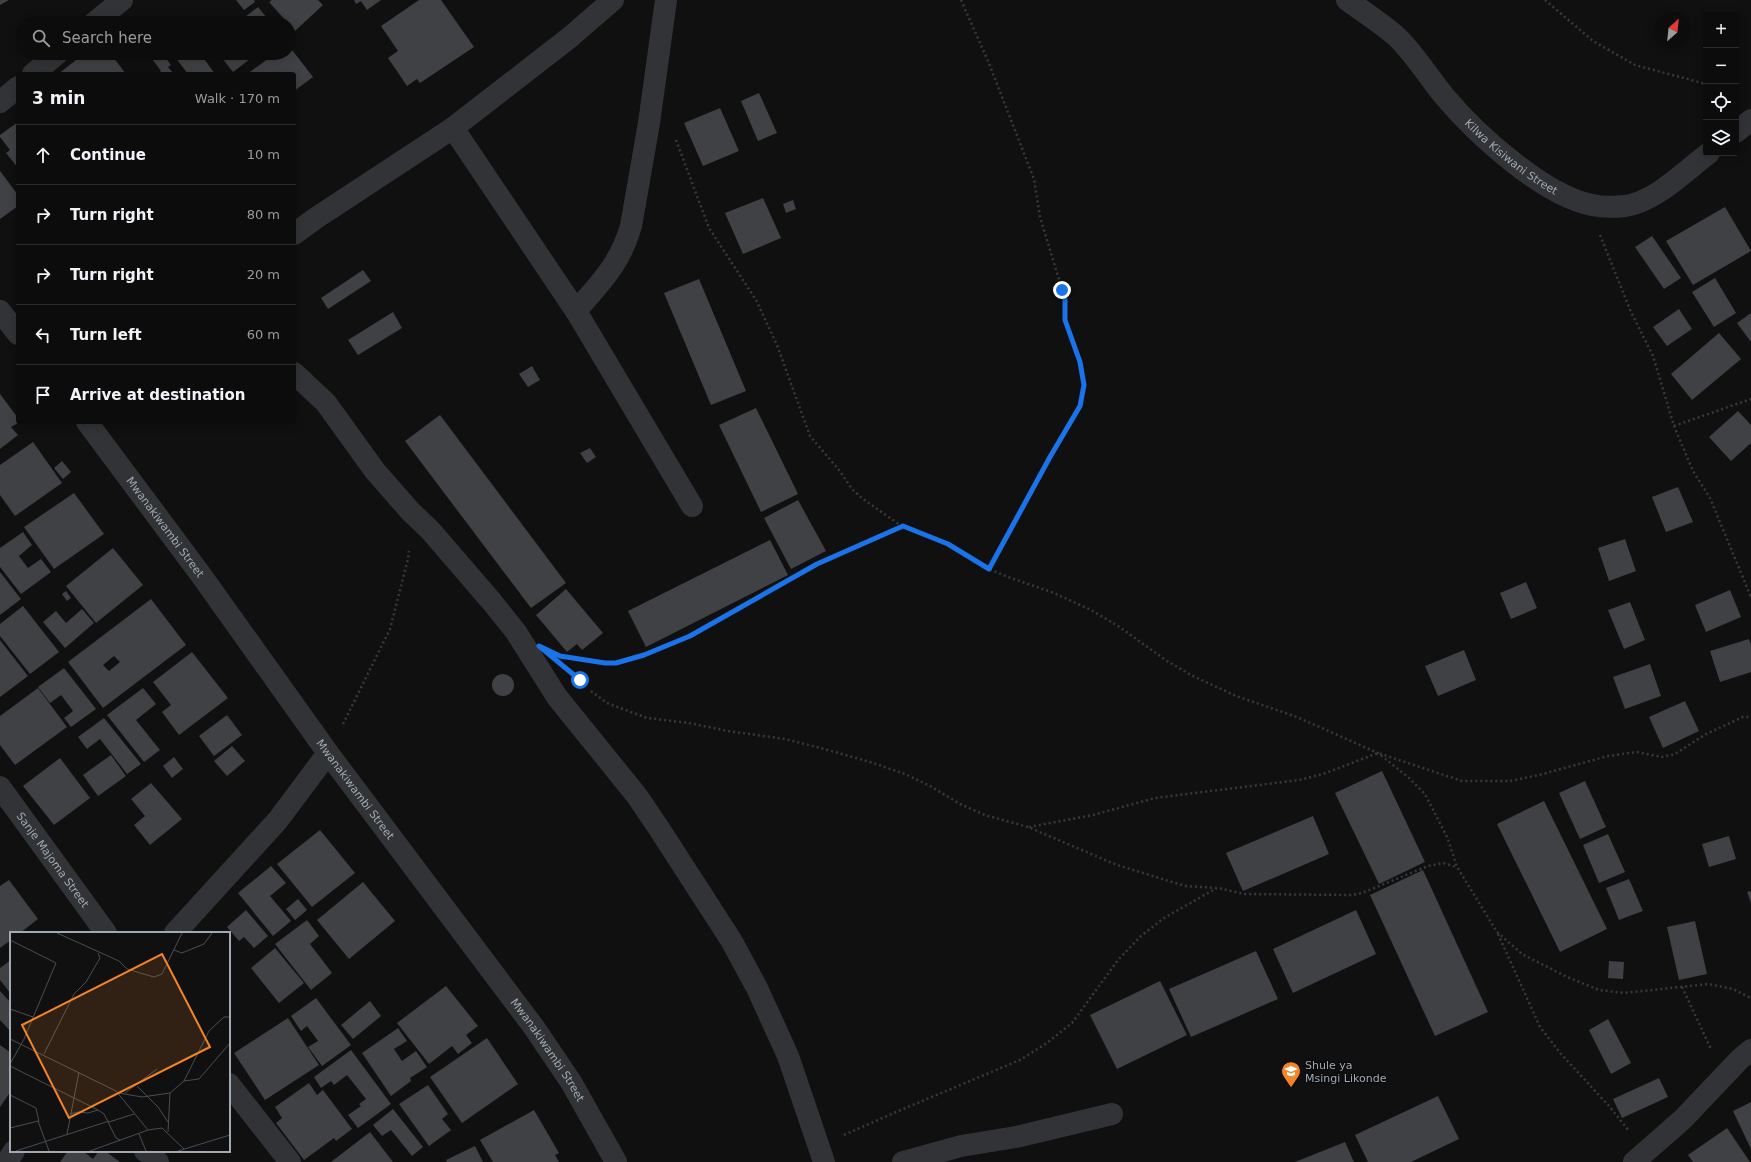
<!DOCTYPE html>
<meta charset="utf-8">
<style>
body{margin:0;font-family:"DejaVu Sans",sans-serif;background:#151516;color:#f1f3f6}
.controls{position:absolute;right:12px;top:12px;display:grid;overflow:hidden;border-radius:4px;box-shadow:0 2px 10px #0003}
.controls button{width:36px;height:36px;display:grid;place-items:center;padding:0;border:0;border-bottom:1px solid #2c2c2e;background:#0c0c0d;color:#f1f3f6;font:20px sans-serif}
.compass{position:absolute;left:1655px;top:12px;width:36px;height:36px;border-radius:50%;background:#0c0c0d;box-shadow:0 2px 10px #0003;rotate:27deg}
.stop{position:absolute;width:12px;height:12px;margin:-9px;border:3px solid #1a73e8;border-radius:50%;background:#fff}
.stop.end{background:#1a73e8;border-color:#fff;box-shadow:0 1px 4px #0008}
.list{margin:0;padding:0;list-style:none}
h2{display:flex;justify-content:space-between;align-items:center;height:52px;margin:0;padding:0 16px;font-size:17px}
h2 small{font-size:13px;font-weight:400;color:#9a9b9d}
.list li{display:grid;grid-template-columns:26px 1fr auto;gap:12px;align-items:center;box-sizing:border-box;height:60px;padding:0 16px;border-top:1px solid #2c2c2e}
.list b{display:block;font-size:15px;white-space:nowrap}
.list em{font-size:13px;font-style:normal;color:#9a9b9d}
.icon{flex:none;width:22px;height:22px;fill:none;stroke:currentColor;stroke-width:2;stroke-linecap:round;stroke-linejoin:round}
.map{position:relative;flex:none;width:1751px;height:1162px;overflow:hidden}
.search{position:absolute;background:#0c0c0d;box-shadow:0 2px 10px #0003;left:16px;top:16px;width:280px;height:44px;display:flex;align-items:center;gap:10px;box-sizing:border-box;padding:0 14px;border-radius:22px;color:#9a9b9d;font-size:15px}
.panel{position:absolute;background:#0c0c0d;box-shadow:0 2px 10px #0003;left:16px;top:72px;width:280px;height:352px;border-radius:4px}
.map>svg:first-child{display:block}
.building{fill:#3f4144;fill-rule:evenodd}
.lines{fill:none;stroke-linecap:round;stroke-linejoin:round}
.path{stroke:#373a3d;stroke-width:2.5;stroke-dasharray:2 3;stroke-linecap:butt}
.minor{stroke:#313336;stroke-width:22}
.route{stroke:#1a73e8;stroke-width:5}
.labels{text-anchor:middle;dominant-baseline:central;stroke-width:3;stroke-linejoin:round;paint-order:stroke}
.street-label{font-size:11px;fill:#a1aab2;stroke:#0b0b0c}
.poi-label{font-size:11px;fill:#a1aab2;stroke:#0b0b0c;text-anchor:start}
.inset-road{fill:none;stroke:#4a4e51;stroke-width:1}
.view{fill:#f38526;fill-opacity:0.15;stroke:#f38526;stroke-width:2}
.inset-edge{fill:none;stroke:#a1aab2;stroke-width:2}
</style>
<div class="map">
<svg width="1751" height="1162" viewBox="0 0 1751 1162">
<rect width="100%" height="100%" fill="#101011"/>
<path class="building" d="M0,0H9L0,5Z
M236,0H254L255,2L244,10Z
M272,0H318L323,5L295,31L269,2Z
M354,0H381L367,10L361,1L356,4Z
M419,0H441L474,47L420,83L417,79L407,86L388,58L398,51L381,26Z
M258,7L271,23H243L241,20Z
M289,46L313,77L294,91V74H247L276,53H289Z
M85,53H110L126,74H58Z
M141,53H162L171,65L168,67L174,74H157L161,71L150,56L146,59Z
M172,53H200L215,74H188Z
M218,53H258L233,72Z
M759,93L777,133L758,141L741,101Z
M720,108L739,151L703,166L684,123Z
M18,122V168L6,153L10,150L0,137V135Z
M0,171L18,195V206L0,219Z
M763,198L781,238L743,254L725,213Z
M793,200L796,209L786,213L783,204Z
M1725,207L1751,251L1693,285L1666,241Z
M1652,236L1681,278L1664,289L1635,247Z
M363,270L371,281L328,309L321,298Z
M1715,278L1736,313L1714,327L1692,292Z
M699,279L746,391L711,405L664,293Z
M1679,309L1692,329L1667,346L1653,327Z
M393,312L402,328L358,355L348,340Z
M1751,313V342L1737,323Z
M1719,333L1741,359L1692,400L1671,374Z
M532,366L540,380L528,387L519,374Z
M0,394L18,418V423L11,427L18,435L0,449Z
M756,408L798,494L761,512L719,425Z
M1738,411L1751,425V443L1731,461L1709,437Z
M440,415L566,583L531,608L405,441Z
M33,442L62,483L15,516L0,495V465Z
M590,448L596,457L587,463L580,453Z
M62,461L71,472L63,479L54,468Z
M1678,487L1693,522L1666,532L1652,497Z
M74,493L104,534L54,569L24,527Z
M798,500L826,551L791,569L764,518Z
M23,532L32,545L19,556L28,568L41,559L51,572L21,594L0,567V548Z
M1625,539L1636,571L1609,581L1598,548Z
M770,540L788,575L646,647L628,611Z
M113,548L143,585L96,623L66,586Z
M0,572L21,599L0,615Z
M1526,582L1537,608L1511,619L1500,593Z
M566,589L603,633L582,650L577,644L567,652L536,615Z
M1730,590L1741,617L1706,632L1695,605Z
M66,591L71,598L67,601L62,594Z
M151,599L186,645L103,708L68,662ZM114,656L120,662L109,671L103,665Z
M1630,602L1645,640L1624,649L1608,610Z
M23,606L59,652L30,674L0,636V624Z
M82,609L94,623L65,648L43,622L56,611L66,623Z
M1749,639L1751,645V672L1720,682L1710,651Z
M0,640L28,676L0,697Z
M1464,650L1476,680L1438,696L1425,666Z
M192,652L228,698L179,735L162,712L171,705L153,682Z
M1650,664L1661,696L1625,709L1613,677Z
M64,668L96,709L71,727L64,718L73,711L61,695L50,703L38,687Z
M492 685a11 11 0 1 1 22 0a11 11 0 1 1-22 0Z
M38,688L67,727L15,765L0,745V716Z
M143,688L156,704L136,720L160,750L144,762L107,715Z
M1685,701L1699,731L1663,748L1649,717Z
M227,715L242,735L214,756L199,736Z
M104,718L141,764L127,774L100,739L87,749L78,737Z
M232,746L245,761L227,776L214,761Z
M111,755L126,776L98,796L83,775Z
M174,757L183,769L172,778L163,766Z
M60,758L90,798L54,825L23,786Z
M1382,771L1425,862L1379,884L1335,793Z
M1585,781L1606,827L1580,839L1559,793Z
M151,783L182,819L150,845L134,825L145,816L131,799Z
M1544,801L1607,929L1560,952L1497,824Z
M1313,816L1329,854L1243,891L1226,853Z
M320,830L355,873L312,907L277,864Z
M1608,834L1625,872L1599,883L1583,845Z
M1729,836L1736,859L1709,867L1702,844Z
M271,866L286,883L270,896L291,921L273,936L238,893Z
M1423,870L1488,1012L1435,1036L1370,895Z
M1629,879L1643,911L1619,920L1606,888Z
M9,880L38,919L20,933H11V940L0,948V886Z
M363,882L395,921L349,959L317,920Z
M1751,891V903L1747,892Z
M298,899L307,910L295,920L286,909Z
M246,910L268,936L254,948L244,937L239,941L227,927Z
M1356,910L1376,954L1293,993L1273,949Z
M307,920L319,936L310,944L332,973L311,990L275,944Z
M1695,921L1707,974L1679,980L1667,927Z
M275,948L304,983L279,1003L251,968Z
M1256,951L1278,999L1191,1037L1169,989Z
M11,960V994L0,980V968Z
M1609,961L1624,962L1623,979L1608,978Z
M1160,981L1187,1035L1117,1069L1090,1015Z
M446,986L478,1026L466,1035L472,1043L458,1054L452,1046L429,1064L397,1023Z
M0,991L11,1003V1032L0,1020Z
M316,998L351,1045L322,1066L308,1047L318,1041L307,1026L301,1031L291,1016Z
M370,1001L381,1016L353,1039L341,1025Z
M288,1018L319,1065L265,1100L234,1053Z
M1608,1019L1631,1063L1611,1074L1589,1030Z
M398,1028L407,1041L394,1049L402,1061L416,1051L427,1067L410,1078L411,1081L391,1096L362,1053Z
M487,1038L518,1084L462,1123L430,1077Z
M0,1045L11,1053V1091L0,1107Z
M351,1050L391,1104L358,1128L348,1115L361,1106L359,1104L366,1099L347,1075L334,1085L331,1081L321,1088L314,1077Z
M1659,1078L1668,1097L1622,1118L1613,1099Z
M309,1083L317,1095L323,1090L352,1129L336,1141L334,1138L304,1160L276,1123L282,1118L275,1107Z
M428,1085L448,1114L442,1119L451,1130L429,1146L399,1104Z
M1438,1096L1459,1139L1411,1162H1368L1355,1135Z
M1751,1102V1149L1733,1111Z
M393,1109L423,1147L412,1156L391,1130L382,1136L373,1125Z
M534,1110L559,1153L555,1155L559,1162H493L480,1140Z
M1727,1128L1750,1162H1693L1688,1155Z
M370,1132L393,1162H331Z
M1345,1142L1354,1162H1295Z
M475,1146L483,1162H447L446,1160Z
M68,1151H83L93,1159L99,1151H105L120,1162H60Z"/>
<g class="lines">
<path class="path" d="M961,0L988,61L1034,179L1040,217L1065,299V320L1080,362L1084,385L1080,406L1017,515L989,569
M1545,0L1593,41L1635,65L1706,84
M676,140L709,228L756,300L777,345L810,436L839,470L852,489L863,499L903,527L948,544L989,569L1008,577L1054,593L1091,610L1118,626L1167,661L1191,675L1236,696L1297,717L1378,753L1408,777L1425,794L1448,839L1457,867L1497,932L1522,954L1567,977L1599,990L1624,993L1708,984L1733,989L1751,998
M1600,235L1631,312L1653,356L1674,426L1693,471L1710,498L1751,597
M1674,426L1751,399
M566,657C580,659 603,666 617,663C690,647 751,597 817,564C845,550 874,539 903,527
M591,691L607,703L647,718L689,723L728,731L785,739L828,750L870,762L905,774L930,786L960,804L985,815L1028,827L1117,865L1185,886L1218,888L1244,894L1353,895L1362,893L1428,866L1443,863L1457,867
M343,724L390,629L408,559L409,551
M1029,827L1093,815L1155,798L1299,780L1323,774L1378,753L1462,781H1510L1539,775L1608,756L1637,752L1662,757L1675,754L1706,734L1743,717H1751
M1498,934L1540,1027L1561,1054L1609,1106L1629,1131
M1682,987L1711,1049
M844,1135L896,1112L1020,1060L1047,1043L1072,1023L1118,960L1141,936L1164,918L1217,888"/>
<g class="minor">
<path id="s1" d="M1347,0C1364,12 1381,23 1396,36C1415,54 1429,78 1445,97C1476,134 1544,196 1592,205C1601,207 1616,207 1625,206C1655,202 1685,171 1709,153"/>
<path d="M94,23L122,0"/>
<path d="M33,74L58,53"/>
<path d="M0,102L18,87"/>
<path d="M453,128L576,311L692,506"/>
<path d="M1736,132L1751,120"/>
<path d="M294,234L316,218L453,128L569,38L613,0"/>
<path d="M0,311L18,334"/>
<path d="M576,311C601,282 620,264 631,226L649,123L666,0"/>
<path d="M294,373L326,403L375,471L411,512L430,530L492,602L516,632L557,697L637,796L658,827L731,940L757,988L788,1056L824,1162"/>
<path id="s2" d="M87,422L201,575L328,753L533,1026L571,1082L616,1162"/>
<path id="s3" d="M0,787L106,933"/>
<path d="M175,933L278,820L328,753"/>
<path d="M229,1084L290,1162"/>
<path d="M145,1151L149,1153L158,1162"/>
<path d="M7,1162L14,1151"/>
<path d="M903,1162L961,1146L1016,1137L1112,1114"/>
<path d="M1634,1162L1683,1119L1740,1059L1751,1050"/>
</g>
</g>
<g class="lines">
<path class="route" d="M580,680L539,646L560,656L605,663H616L644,655L690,636L817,564L903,526L948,544L989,569L1050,457L1080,406L1084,385L1080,362L1065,320V299L1062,290"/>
</g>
<defs>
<symbol id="school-pin" viewBox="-11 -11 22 30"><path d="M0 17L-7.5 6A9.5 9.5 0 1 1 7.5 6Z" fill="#f38526" stroke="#0b0b0c"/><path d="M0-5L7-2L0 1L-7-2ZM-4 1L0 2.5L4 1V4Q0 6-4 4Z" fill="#fff"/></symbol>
</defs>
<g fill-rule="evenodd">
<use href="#school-pin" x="1280" y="1060" width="22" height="30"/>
</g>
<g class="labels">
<g class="street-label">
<text stroke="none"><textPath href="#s1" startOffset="229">Kilwa Kisiwani Street</textPath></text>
<text stroke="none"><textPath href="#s2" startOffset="131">Mwanakiwambi Street</textPath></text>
<text stroke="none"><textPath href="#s2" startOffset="455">Mwanakiwambi Street</textPath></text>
<text stroke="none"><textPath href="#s3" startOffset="90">Sanje Majoma Street</textPath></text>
<text stroke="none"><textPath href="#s2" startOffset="779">Mwanakiwambi Street</textPath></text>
</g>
<g class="poi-label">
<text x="1305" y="1065">Shule ya<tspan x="1305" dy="13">Msingi Likonde</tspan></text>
</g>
</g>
<g transform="translate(10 932)">
<rect width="220" height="220" fill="#101011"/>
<path class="inset-road" d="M47,1L109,29L117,37L144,45L152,42L172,1M0,8L46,31L14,107L0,132M164,18L172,21L194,12L202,1M0,77L23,85M0,107L106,159L138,198M34,122L64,62L76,50L90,26L88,21M0,134L88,178L94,182L106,206L110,208M174,149L199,99L214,85H220M127,154L148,175L158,190M109,161L132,165L160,161L174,149L189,147L220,111M115,161L147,137M0,163L26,176L29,190M60,182L69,180L78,181L88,178M99,190L124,182M0,196L28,189L39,219M158,200L160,161M57,202L69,140M129,202L136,219M6,219L99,189M80,219L138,198L152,196L174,217M168,219L220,203"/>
<path class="view" d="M152,22L200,115L59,186L12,93Z"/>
<rect width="220" height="220" class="inset-edge"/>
</g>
</svg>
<div class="controls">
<button>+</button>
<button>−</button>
<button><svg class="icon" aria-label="locate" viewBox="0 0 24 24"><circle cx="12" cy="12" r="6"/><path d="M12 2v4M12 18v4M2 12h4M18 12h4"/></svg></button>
<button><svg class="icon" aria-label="layers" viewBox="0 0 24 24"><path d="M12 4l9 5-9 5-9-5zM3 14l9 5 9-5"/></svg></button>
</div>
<svg class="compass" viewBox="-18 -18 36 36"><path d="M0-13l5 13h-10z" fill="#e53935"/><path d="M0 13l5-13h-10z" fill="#9a9b9d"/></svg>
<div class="stop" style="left:580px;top:680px"></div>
<div class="stop end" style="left:1062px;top:290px"></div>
<div class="search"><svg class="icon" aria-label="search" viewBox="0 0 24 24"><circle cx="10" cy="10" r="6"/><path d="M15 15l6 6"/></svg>Search here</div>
<section class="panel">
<h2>3 min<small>Walk · 170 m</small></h2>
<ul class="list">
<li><svg class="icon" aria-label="ahead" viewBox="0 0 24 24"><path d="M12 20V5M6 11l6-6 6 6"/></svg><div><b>Continue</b></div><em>10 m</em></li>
<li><svg class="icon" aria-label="right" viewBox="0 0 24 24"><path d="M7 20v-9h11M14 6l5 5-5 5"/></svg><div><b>Turn right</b></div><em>80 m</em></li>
<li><svg class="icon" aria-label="right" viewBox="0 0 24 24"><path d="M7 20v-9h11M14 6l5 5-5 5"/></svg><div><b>Turn right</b></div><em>20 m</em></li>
<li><svg class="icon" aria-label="left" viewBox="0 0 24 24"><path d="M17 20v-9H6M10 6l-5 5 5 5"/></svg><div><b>Turn left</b></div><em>60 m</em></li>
<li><svg class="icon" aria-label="arrive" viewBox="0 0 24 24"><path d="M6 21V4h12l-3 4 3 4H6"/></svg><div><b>Arrive at destination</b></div></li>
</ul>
</section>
</div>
